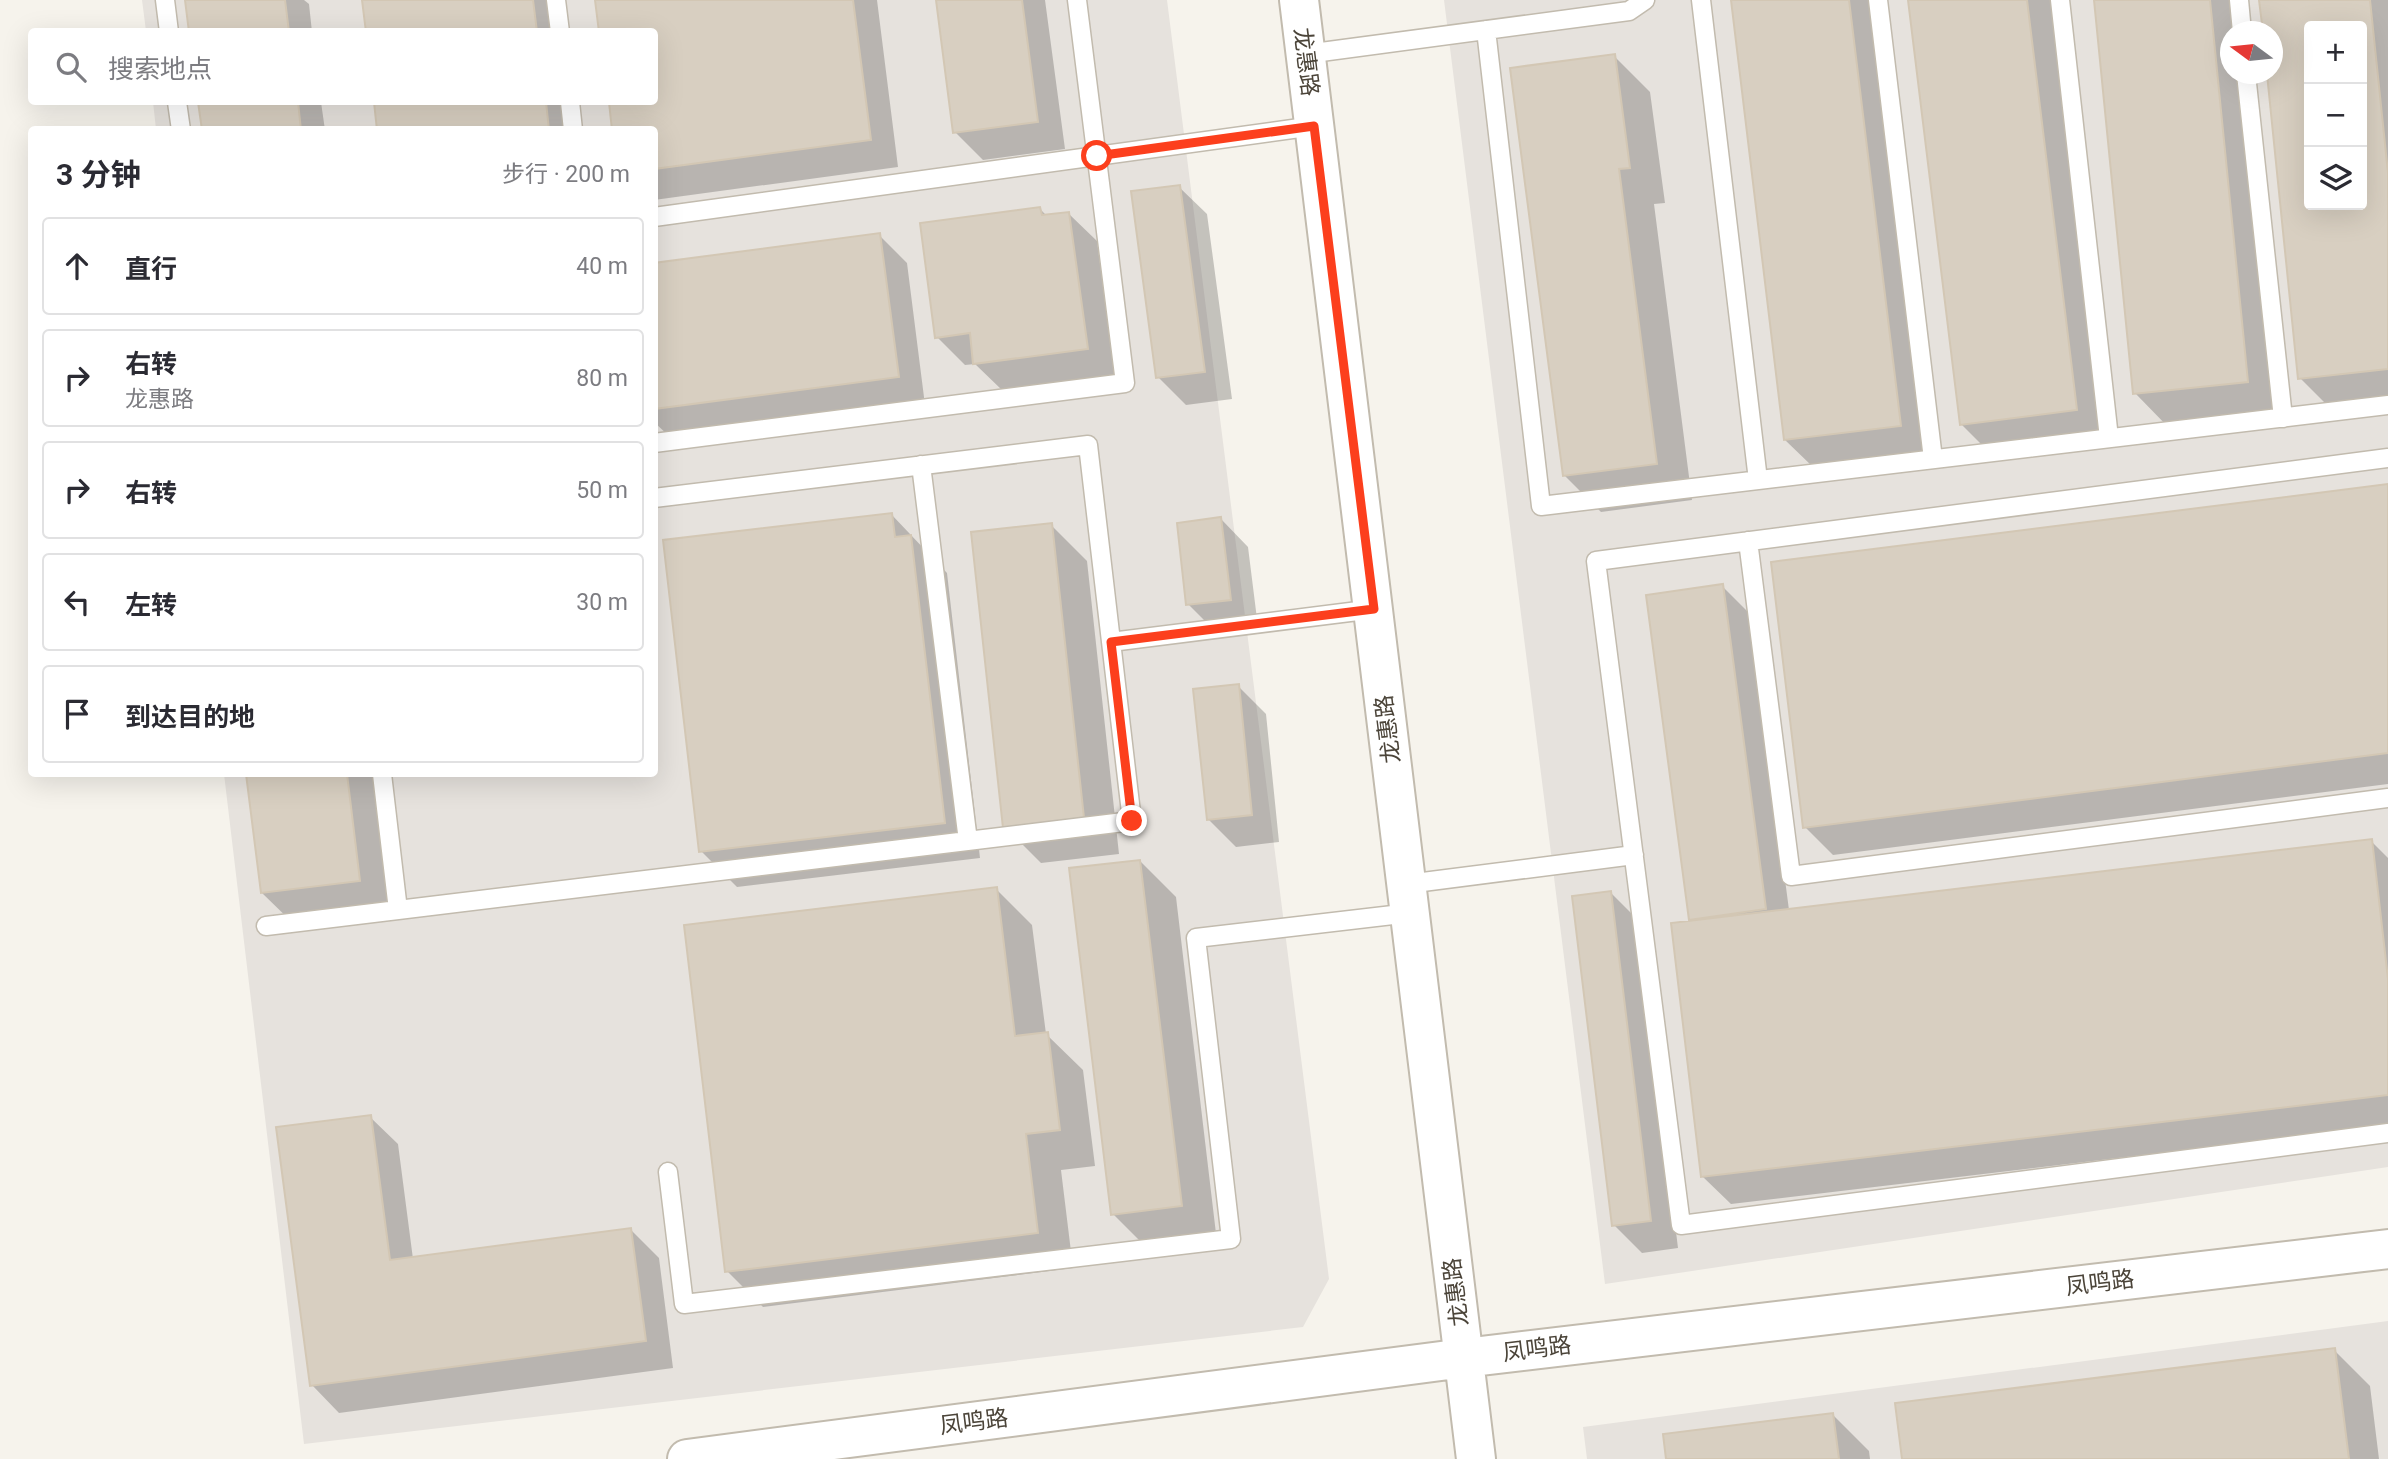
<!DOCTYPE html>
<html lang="zh">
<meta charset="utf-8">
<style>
body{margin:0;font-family:Roboto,"Noto Sans SC",sans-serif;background:#f2f2f3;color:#2b2b33}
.controls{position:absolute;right:21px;top:21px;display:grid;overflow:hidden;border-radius:7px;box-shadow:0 7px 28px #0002}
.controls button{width:63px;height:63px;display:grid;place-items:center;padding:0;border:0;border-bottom:2px solid #e1e1e2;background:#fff;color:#2b2b33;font:35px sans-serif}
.compass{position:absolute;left:2220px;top:21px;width:63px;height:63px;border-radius:50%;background:#fff;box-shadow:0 7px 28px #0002;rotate:285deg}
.stop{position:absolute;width:21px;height:21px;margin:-16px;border:5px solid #fc3f1d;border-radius:50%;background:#fff}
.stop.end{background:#fc3f1d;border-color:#fff;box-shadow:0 2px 7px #0008}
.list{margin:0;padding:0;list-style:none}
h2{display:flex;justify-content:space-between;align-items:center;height:91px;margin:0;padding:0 28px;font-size:30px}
h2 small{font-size:23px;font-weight:400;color:#7c7c81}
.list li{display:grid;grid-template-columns:46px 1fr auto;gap:21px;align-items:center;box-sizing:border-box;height:98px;margin:0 14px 14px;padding:0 14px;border:2px solid #e1e1e2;border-radius:7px}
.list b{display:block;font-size:26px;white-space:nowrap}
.list p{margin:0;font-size:23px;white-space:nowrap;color:#7c7c81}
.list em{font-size:23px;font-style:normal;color:#7c7c81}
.icon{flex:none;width:38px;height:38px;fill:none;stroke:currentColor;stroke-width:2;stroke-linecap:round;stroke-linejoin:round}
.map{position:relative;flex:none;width:2388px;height:1459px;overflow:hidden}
.search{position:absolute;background:#fff;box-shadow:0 7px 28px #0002;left:28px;top:28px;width:630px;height:77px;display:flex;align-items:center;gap:18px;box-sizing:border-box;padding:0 24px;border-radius:7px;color:#7c7c81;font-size:26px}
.panel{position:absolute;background:#fff;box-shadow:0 7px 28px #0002;left:28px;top:126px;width:630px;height:651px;border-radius:7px}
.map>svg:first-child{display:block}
.industrial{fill:#e6e2dd;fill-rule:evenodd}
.shadow{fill:#0003;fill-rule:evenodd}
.building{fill:#d8cfc1;stroke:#d3c7b4;stroke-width:2;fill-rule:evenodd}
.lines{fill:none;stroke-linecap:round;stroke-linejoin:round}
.service-casing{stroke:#c2bbae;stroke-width:21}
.tertiary-casing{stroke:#c2bbae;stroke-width:42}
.service{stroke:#fff;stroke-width:18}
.tertiary{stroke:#fff;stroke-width:38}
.route{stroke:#fc3f1d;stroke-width:9}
.labels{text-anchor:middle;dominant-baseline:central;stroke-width:5;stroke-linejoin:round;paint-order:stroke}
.street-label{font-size:23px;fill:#4b4439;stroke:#fff}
</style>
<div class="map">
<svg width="2388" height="1459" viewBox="0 0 2388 1459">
<rect width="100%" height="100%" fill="#f6f3ec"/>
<path class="industrial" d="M142,0H1167L1329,1279L1303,1327L304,1444L224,774H654V130L156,129L153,102H654V32L146,31Z
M1444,0H2388V1167L1605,1284ZM2309,26H2362V205H2309ZM2230,32H2272V74H2230Z
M2388,1321V1459H1587L1583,1427Z"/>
<path class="shadow" d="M187,0H304L309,4L312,32H191Z
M364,0H557L561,32H367Z
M597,0H877L898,167L654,200V130H614L610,102H654V32Z
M938,0H1045L1065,149L983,160L955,132Z
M1732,0H1873L1928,453L1813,467L1785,440Z
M1910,0H2051L2104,437L1989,452L1961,424Z
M2096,0H2241L2244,32H2230V74H2249L2283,418L2171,430L2135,393Z
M2261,0H2388V408L2336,414L2300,378L2269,74H2272V32ZM2309,26H2362V205H2309Z
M1614,56L1650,92L1665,203L1654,204L1692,500L1601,512L1565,476Z
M200,102H321L325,130H204Z
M376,102H569L573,130H379Z
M1179,187L1207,214L1232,399L1186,405L1158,377Z
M1040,209L1047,216L1069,214L1097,241L1115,376L1003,391L975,364L965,365L937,337Z
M879,235L907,263L925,405L671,438L654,422V265Z
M2388,485V784L1833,855L1805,827Z
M891,514L947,573L980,858L737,887L701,851Z
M1221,519L1248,547L1258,627L1216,632L1188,604Z
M1051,525L1087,561L1119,854L1041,863L1005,827Z
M1722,586L1750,614L1789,910L2371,841L2388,858V1126L1731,1204L1703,1177L1691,922L1648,596Z
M1238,686L1266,714L1279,842L1236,847L1208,819Z
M248,774H378L395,917L299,929L262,893Z
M1140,861L1176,897L1217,1242L1149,1250L1113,1214Z
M996,889L1032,925L1046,1034L1083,1070L1095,1166L1061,1170L1073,1268L763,1307L727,1271Z
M1611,893L1638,920L1678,1248L1642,1253L1614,1225Z
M370,1117L398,1144L413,1259L631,1230L659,1258L673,1368L339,1413L312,1385Z
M2334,1350L2370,1386L2379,1459H1904Z
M1833,1415L1869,1451L1870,1459H1668Z"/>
<path class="building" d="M185,0H285L289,32H189Z
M362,0H533L537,32H366Z
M595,0H853L871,140L654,169V130H612L609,102H654V32H599Z
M936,0H1022L1038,122L953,133Z
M1731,0H1849L1901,426L1784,440Z
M1908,0H2027L2077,410L1960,425Z
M2094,0H2210L2248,382L2133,394Z
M2259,0H2370L2388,173V369L2298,379L2267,74H2272V32H2263ZM2309,26H2362V205H2309Z
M1615,54L1630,168L1619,169L1657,464L1563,476L1510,68Z
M198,102H298L301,130H202Z
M374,102H546L549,130H377Z
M1180,185L1205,372L1156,378L1131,191Z
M1040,207L1042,215L1069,212L1088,349L973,364L970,333L935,338L920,223Z
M880,233L899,377L654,409V263Z
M2388,484V753L1803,828L1771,562Z
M892,513L895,537L911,535L945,823L699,852L663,540Z
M1221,517L1231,600L1186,605L1177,523Z
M1052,523L1084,818L1003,828L971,532Z
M1723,584L1766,909L1689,920L1646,595Z
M1239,684L1252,815L1207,820L1193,689Z
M246,774H347L360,881L261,893Z
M2372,839L2388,979V1095L1701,1177L1671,923Z
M1140,860L1182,1206L1111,1215L1069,868Z
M997,887L1015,1036L1048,1032L1060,1130L1026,1134L1038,1233L725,1272L684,925Z
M1611,891L1651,1221L1612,1226L1572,896Z
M371,1115L390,1260L631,1228L646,1341L310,1386L276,1127Z
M2335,1348L2349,1459H1902L1895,1403Z
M1833,1413L1839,1459H1666L1663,1434Z"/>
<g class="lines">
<defs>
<path id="service" d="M165,0L169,32
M556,0L560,32
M1701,0L1758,480
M1878,0L1933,459
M2060,0L2109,438
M2239,0L2242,32
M1486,30L1541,506L2388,405
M1306,54L1629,11L1645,0
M2246,74L2283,418
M177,102L181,130
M570,102L573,130
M654,217L1314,126
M654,443L1125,383L1077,0
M2388,458L1596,561L1681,1225L2388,1133
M921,465L968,841
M1748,541L1791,876L2388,798
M1111,642L1374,609
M382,774L398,910L1132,821L1088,445L654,498
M1407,884L1634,855
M266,926L398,910
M668,1172L684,1304L1231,1239L1196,938L1410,913"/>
<path id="tertiary" d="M1299,0L1476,1459
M687,1459L1464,1358L2388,1249"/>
</defs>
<use href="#service" class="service-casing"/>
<use href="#tertiary" class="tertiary-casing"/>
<use href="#service" class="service"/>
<use href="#tertiary" class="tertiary"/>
</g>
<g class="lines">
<path class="route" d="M1097,156L1314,126L1374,609L1111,642L1132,821"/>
</g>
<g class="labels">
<g class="street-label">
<text transform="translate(1306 62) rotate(83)">龙惠路</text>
<text transform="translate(1388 729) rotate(-97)">龙惠路</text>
<text transform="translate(2100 1283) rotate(-7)">凤鸣路</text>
<text transform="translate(1456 1292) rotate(-97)">龙惠路</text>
<text transform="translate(1537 1349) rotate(-7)">凤鸣路</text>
<text transform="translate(974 1422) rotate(-7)">凤鸣路</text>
</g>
</g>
</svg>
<div class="controls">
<button>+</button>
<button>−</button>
<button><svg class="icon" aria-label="layers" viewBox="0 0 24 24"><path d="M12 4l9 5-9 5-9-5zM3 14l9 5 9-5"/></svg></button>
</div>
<svg class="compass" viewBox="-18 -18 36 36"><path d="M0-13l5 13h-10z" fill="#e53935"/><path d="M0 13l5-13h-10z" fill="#7c7c81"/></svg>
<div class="stop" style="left:1097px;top:156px"></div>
<div class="stop end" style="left:1132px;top:821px"></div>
<div class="search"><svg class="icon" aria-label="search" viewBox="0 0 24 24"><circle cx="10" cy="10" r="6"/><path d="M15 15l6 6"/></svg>搜索地点</div>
<section class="panel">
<h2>3 分钟<small>步行 · 200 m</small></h2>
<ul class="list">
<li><svg class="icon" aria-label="ahead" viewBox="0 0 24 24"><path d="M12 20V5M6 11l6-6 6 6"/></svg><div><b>直行</b></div><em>40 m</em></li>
<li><svg class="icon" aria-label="right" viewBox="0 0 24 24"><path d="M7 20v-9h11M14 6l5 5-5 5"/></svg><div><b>右转</b><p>龙惠路</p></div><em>80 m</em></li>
<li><svg class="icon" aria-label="right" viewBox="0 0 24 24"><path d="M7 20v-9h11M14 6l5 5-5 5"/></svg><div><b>右转</b></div><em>50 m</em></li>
<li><svg class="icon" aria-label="left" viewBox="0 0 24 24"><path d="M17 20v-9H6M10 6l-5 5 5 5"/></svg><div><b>左转</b></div><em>30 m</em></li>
<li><svg class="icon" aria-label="arrive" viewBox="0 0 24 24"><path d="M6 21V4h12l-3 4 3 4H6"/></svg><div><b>到达目的地</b></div></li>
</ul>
</section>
</div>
